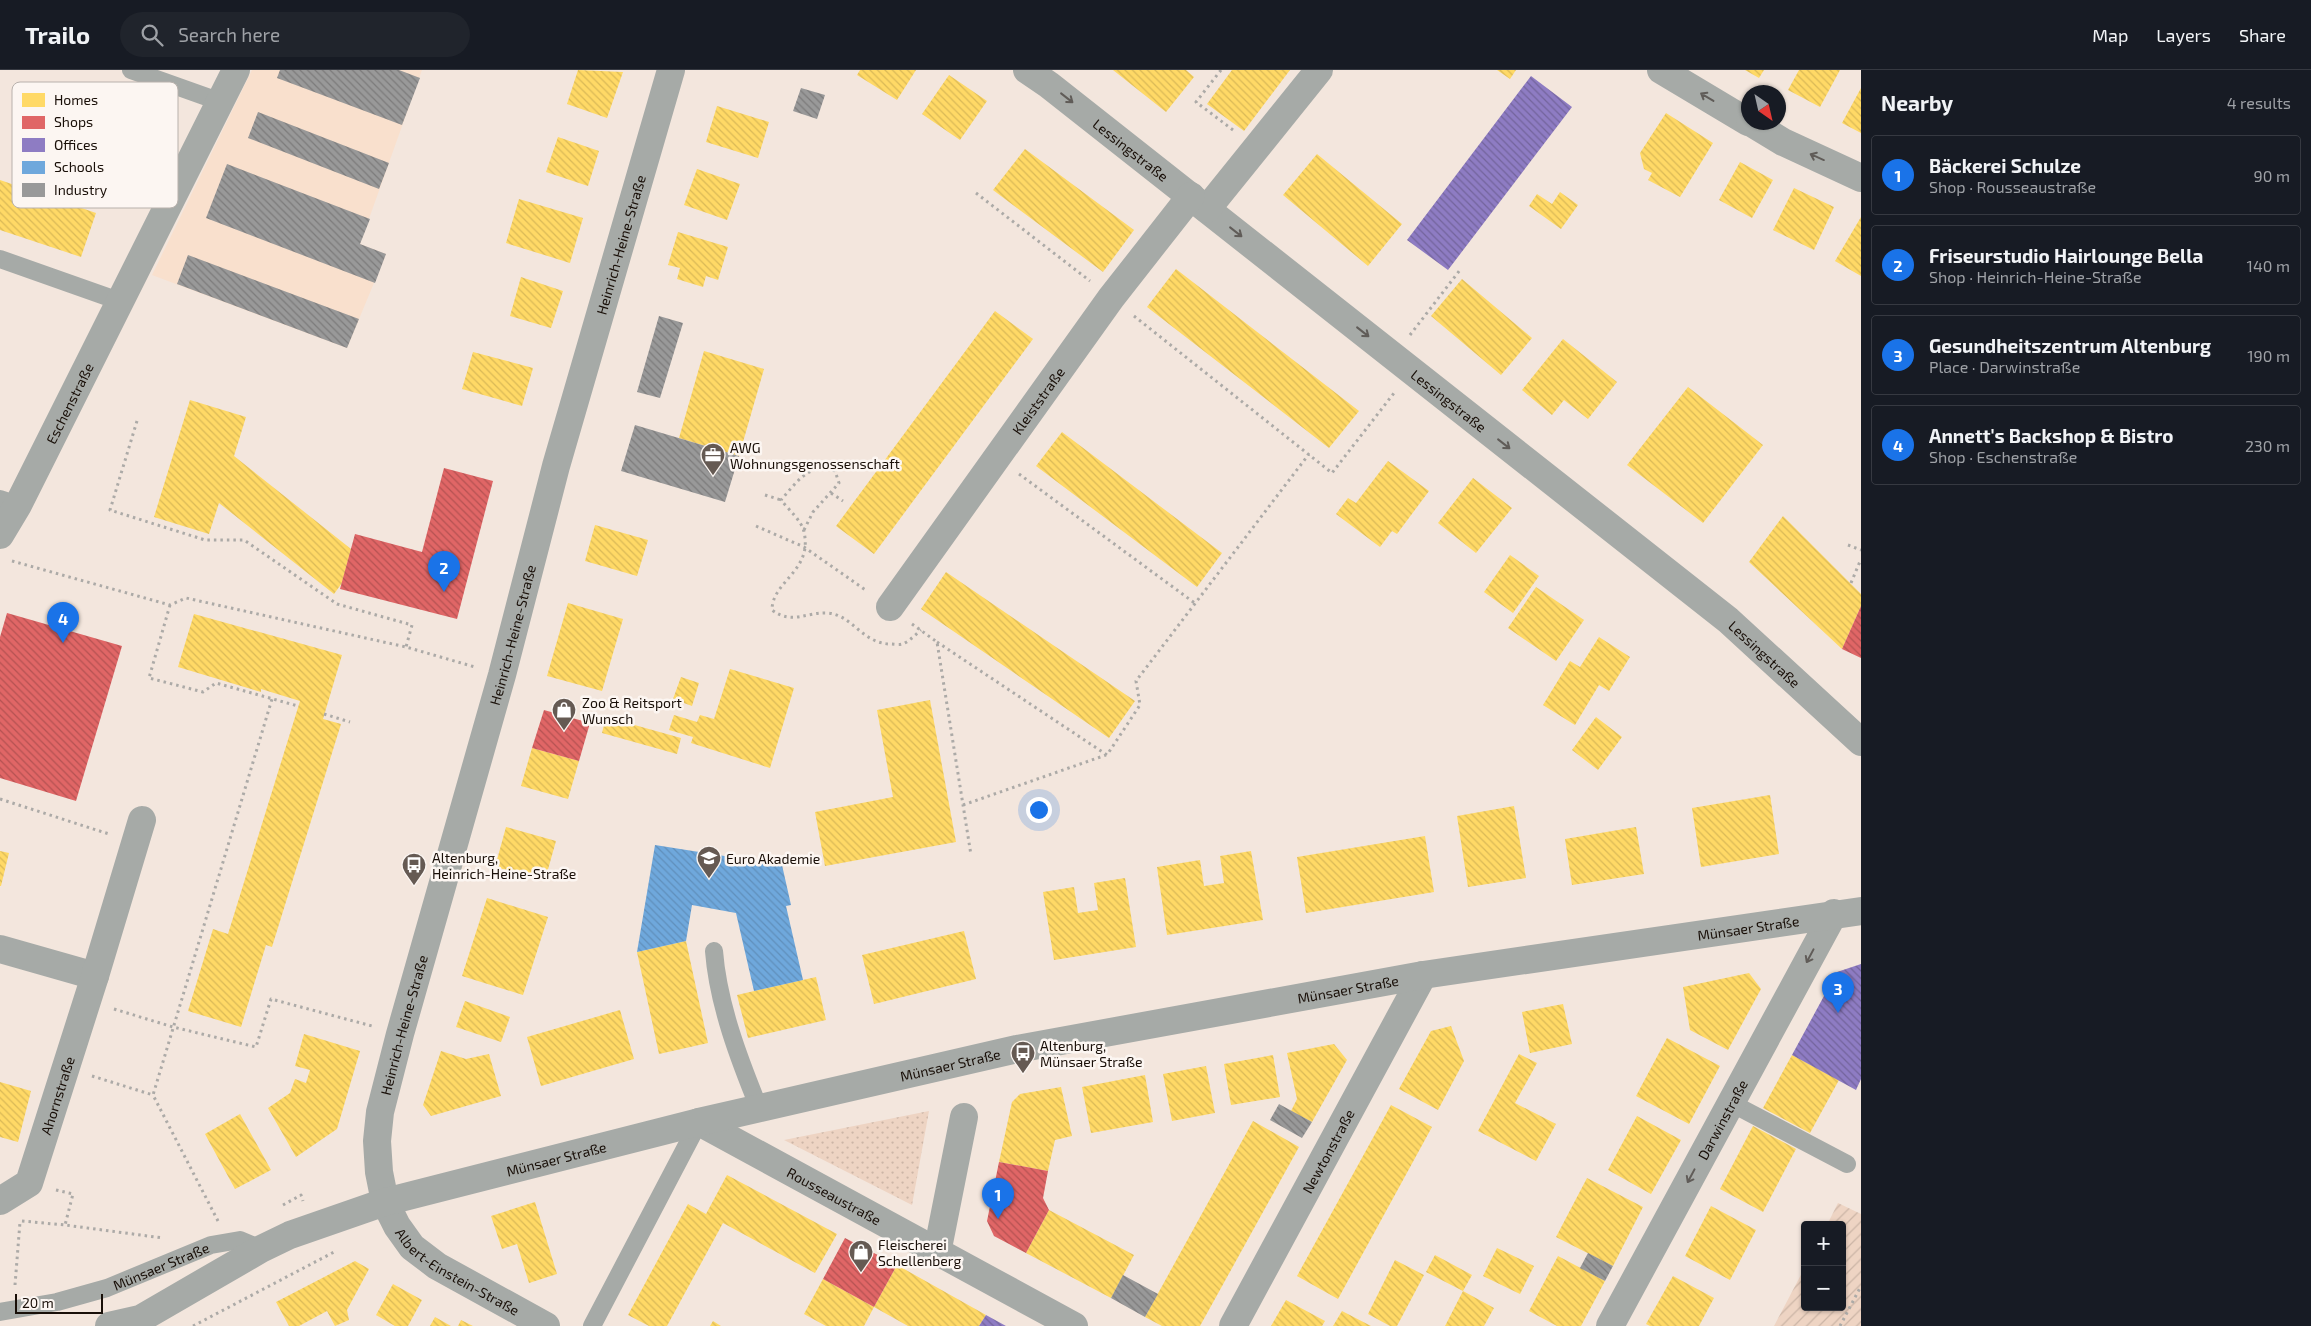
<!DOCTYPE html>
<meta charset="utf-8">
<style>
body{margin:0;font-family:"Exo 2",sans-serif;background:#20242c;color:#f1f3f6}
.controls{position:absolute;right:15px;bottom:15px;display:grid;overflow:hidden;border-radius:5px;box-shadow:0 1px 4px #0004}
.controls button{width:45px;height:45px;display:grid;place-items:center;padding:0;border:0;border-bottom:1px solid #363941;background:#171b24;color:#f1f3f6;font:25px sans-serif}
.compass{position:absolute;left:1741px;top:15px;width:45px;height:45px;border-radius:50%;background:#171b24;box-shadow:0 1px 4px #0004;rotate:146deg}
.scale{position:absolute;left:15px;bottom:12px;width:88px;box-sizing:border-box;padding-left:5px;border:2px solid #190f08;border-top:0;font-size:14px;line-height:18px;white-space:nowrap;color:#190f08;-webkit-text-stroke:4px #fcf6f2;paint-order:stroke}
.you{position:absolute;left:1038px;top:739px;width:18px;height:18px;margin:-12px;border:4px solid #fff;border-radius:50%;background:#1a73e8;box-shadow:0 0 0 8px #1a73e833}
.badge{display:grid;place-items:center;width:32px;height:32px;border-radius:50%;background:#1a73e8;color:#fff;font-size:16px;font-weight:700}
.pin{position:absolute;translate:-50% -41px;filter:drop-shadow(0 1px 2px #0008)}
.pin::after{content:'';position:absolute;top:26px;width:18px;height:15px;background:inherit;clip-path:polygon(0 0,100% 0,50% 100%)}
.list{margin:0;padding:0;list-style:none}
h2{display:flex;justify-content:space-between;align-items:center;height:65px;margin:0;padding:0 20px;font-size:21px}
h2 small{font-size:16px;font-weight:400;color:#9ea1a6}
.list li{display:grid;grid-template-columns:32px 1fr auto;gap:15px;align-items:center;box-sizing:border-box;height:80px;margin:0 10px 10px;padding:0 10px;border:1px solid #363941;border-radius:5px}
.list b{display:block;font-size:19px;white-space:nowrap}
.list p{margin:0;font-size:16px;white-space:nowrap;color:#9ea1a6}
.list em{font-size:16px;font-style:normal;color:#9ea1a6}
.icon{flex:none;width:28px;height:28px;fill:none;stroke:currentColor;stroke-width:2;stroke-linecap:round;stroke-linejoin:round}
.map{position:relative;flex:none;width:1861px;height:1256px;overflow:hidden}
header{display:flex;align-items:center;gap:30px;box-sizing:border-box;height:70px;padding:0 25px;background:#171b24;border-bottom:1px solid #363941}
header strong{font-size:24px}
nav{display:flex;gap:28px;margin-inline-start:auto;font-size:18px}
.search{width:350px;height:45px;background:#20242c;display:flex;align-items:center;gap:12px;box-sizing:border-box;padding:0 18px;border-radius:28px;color:#9ea1a6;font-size:19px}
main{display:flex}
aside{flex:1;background:#171b24}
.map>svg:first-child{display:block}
.built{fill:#f9e0cd}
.grass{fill:url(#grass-dots)}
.garden{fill:url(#garden-furrows)}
.homes{fill:url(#homes-back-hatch)}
.shops{fill:url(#shops-back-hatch)}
.offices{fill:url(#offices-back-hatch)}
.schools{fill:url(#schools-back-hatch)}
.industry{fill:url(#industry-back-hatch)}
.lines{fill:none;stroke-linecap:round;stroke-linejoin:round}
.path{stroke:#acaaa7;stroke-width:3;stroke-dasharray:2.5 4;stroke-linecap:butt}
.service{stroke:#a6aaa7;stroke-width:18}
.minor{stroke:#a6aaa7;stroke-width:28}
.tertiary{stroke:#a6aaa7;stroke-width:28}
.oneway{stroke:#605c58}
.labels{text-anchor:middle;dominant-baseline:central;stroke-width:5;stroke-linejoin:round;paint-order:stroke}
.street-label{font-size:14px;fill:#190f08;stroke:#fcf6f2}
.poi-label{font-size:14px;fill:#190f08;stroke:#fcf6f2;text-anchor:start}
.key{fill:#fcf6f2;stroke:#b8b1ac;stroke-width:1}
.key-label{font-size:14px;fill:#190f08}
</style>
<header>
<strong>Trailo</strong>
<div class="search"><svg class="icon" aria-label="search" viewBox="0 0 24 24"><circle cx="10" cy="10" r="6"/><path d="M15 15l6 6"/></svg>Search here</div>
<nav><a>Map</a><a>Layers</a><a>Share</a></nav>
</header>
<main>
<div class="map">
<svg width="1861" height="1256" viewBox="0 0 1861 1256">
<defs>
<pattern id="grass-dots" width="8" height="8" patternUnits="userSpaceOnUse" patternTransform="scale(1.25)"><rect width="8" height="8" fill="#eed4c3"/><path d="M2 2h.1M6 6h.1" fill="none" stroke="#ccb5a6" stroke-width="1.8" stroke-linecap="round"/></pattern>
<pattern id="garden-furrows" width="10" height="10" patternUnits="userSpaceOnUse" patternTransform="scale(1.25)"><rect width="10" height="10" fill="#eed4c3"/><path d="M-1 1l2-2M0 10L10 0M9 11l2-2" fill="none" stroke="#ccb5a6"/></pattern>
<pattern id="homes-back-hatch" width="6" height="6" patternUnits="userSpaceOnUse" patternTransform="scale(1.25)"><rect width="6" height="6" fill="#ffd966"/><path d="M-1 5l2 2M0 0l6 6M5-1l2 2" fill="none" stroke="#dab957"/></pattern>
<pattern id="shops-back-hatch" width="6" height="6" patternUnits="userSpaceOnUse" patternTransform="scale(1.25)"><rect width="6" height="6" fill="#e06666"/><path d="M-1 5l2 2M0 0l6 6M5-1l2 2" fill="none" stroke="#b55252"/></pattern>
<pattern id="offices-back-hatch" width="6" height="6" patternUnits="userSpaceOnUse" patternTransform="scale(1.25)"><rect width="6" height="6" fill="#8e7cc3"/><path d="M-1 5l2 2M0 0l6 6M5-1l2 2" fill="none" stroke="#73649c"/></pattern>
<pattern id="schools-back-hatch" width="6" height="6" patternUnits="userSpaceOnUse" patternTransform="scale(1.25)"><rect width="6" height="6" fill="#6fa8dc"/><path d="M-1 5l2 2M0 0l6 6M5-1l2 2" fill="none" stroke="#608fbb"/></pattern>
<pattern id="industry-back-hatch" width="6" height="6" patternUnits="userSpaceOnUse" patternTransform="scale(1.25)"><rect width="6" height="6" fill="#999"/><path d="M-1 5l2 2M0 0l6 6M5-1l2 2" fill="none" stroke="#7c7b7b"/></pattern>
</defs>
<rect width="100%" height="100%" fill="#f3e6dd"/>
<path class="built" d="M252,0H422L360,174L386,184L347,278L152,205Z"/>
<path class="grass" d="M929,1041L912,1135L784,1070Z"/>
<path class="garden" d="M1838,1133L1861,1144V1256H1774L1805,1197V1237H1842V1155H1827Z"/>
<path class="homes" d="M578,0L623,2L607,48L567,34Z
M860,0H916L897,30L857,5Z
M1113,0H1186L1194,7L1166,42Z
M1232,0H1290L1244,61L1207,34Z
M1497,0H1516L1510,9Z
M1745,0H1764L1759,8Z
M1799,0H1840L1820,37L1788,20Z
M949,5L987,31L960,70L922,44Z
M1861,18V63L1842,53Z
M717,36L769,52L758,88L706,72Z
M1666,43L1713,73L1680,127L1648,110L1652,103L1644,99L1640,83Z
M558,67L599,81L588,116L546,102Z
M1025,79L1134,160L1103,202L993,120Z
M1317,84L1402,154L1368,196L1283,125Z
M1740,92L1773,110L1752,148L1719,130Z
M697,99L740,114L727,150L684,135Z
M0,110L96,143L81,187L0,160Z
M1794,118L1834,137L1814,180L1773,160Z
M1560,122L1578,135L1561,159L1529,136L1537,124L1552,134Z
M519,129L583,148L570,193L506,173Z
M1861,147V206L1835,191Z
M678,162L728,177L718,210L706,206L703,217L677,209L680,198L668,195Z
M1176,199L1359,341L1329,378L1147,237Z
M521,207L563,221L551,258L510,246Z
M1462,209L1532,268L1501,305L1431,246Z
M995,241L1033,269L874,484L836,456Z
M1563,269L1617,312L1588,349L1564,330L1552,345L1522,320Z
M704,281L764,299L739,386L679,368Z
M473,282L533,298L522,336L462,319Z
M1688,317L1763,375L1703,453L1627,395Z
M190,330L246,347L234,386L351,479L342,513L334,524L219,433L209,464L154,447Z
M1062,362L1222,483L1197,517L1036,396Z
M1388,391L1429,421L1397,464L1392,461L1380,477L1336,444L1348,428L1356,433Z
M1473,408L1512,438L1476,483L1438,453Z
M1783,446L1861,524V536L1842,579L1749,492Z
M595,455L648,470L637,506L585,491Z
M1510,485L1539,506L1513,543L1484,522Z
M946,502L1135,631L1109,668L921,539Z
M1536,517L1584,550L1556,591L1508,558Z
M568,533L623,549L602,621L547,606Z
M194,544L342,585L323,649L341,654L272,877L266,875L241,957L188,941L213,859L228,864L300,631L261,619V622L178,597Z
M1599,567L1630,587L1609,621L1599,615L1575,655L1543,635L1570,591L1580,597Z
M730,599L794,618L770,698L691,673L693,667L669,660L674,645L697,652L700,645L714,649Z
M681,607L699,613L692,636L673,629Z
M930,630L956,772L825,796L815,742L893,727L877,640Z
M606,647L681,668L677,684L602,663Z
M1596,647L1622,667L1598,700L1572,680Z
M532,678L579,691L568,729L521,716Z
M1770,725L1779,784L1701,797L1692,738Z
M1514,736L1526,808L1468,817L1457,746Z
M506,757L556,771L545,810L495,797Z
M1636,757L1644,804L1572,815L1565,769Z
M1425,766L1434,822L1306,843L1297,787Z
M0,781L9,783L1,816H0Z
M1251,781L1263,850L1167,865L1157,797L1200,790L1204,816L1224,813L1220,786Z
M1125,808L1136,877L1054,890L1043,822L1074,817L1078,843L1098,840L1094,813Z
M487,828L548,847L523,925L462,906Z
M964,861L976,909L874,934L862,885Z
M686,871L708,973L659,984L637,882Z
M1749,903L1761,919L1728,980L1690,960L1683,917Z
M816,907L826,950L748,968L737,925Z
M465,931L510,947L501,972L456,957Z
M1563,934L1572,974L1530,983L1522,942Z
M620,940L634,989L541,1016L527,967Z
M1451,956L1464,991L1438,1040L1399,1019L1431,961Z
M304,964L360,981L337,1059L296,1087L268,1038L290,1023L295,1009L306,1013L310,1000L295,996Z
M1667,968L1720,996L1689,1054L1636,1026Z
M1334,974L1347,990L1312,1052L1291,1041L1297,1029L1287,983Z
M441,981L466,989L489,984L501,1026L431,1046L423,1035Z
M1519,984L1537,993L1515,1033L1556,1054L1536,1091L1478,1061Z
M1273,985L1280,1027L1231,1035L1224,994Z
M1792,985L1839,1010L1810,1063L1763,1038Z
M1206,996L1215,1043L1172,1051L1163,1004Z
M1145,1005L1153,1052L1091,1063L1082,1017Z
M0,1012L31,1021L18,1072L0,1067Z
M1061,1017L1072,1066L1055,1070L1048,1101L999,1092L1012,1032L1020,1024Z
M1391,1035L1432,1057L1338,1229L1297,1206Z
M240,1044L271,1100L235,1119L205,1064Z
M1637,1046L1681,1070L1651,1124L1608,1100Z
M1253,1051L1299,1077L1200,1256H1162L1145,1247Z
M1753,1056L1796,1079L1763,1142L1720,1119Z
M727,1105L837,1164L815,1203L723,1153L667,1256H649L628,1245L688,1134L706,1144Z
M1587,1108L1643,1137L1613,1196L1556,1167Z
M535,1132L557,1204L529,1213L517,1174L502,1179L491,1146Z
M1711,1136L1756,1160L1730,1210L1685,1186Z
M1049,1140L1134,1185L1111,1228L1026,1183Z
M1497,1178L1534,1196L1520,1224L1483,1206Z
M1435,1185L1472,1205L1463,1221L1426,1202Z
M1558,1186L1605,1211L1581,1256H1557L1529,1241Z
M1395,1190L1424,1205L1397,1256H1390L1368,1244Z
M355,1191L369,1199L347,1240L349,1250L335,1256L327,1241L299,1256H289L276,1232Z
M897,1195L986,1245L979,1256H908L874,1237L864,1256H826L804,1244L823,1209L874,1237Z
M1673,1206L1714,1228L1699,1256H1650L1646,1254Z
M393,1214L422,1230L408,1256H395L376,1245Z
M1463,1221L1494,1238L1484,1256H1445Z
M1286,1230L1325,1251L1322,1256H1271Z
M1342,1241L1371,1256H1333Z
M435,1247L451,1256H430Z
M461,1250L473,1256H458Z
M713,1251L721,1256H710Z"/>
<path class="shops" d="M444,398L493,411L457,549L340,519L355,464L422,482Z
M1861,536V588L1842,579Z
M7,543L122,576L76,731L0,708V567Z
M544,640L590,653L579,691L532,678Z
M999,1092L1048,1101L1043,1128L1049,1140L1026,1183L994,1166L987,1151Z
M845,1168L897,1195L874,1237L823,1209Z"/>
<path class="offices" d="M1531,6L1572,37L1448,200L1407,170Z
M1861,894V1009L1856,1020L1792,985L1837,902Z
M986,1245L1006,1256H979Z"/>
<path class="schools" d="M655,775L782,795L791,835L786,836L803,910L754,921L736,843L692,835L686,871L637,882Z"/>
<path class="industry" d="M280,0H399L420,8L402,55L277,8Z
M801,18L825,25L817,49L793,41Z
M258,42L389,93L379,119L248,68Z
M227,94L370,149L360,174L386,184L375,213L206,148Z
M188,185L359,249L347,278L177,214Z
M659,246L683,253L660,328L637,322Z
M635,355L739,386L725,432L621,401Z
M1279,1034L1312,1052L1302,1068L1270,1050Z
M1588,1183L1613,1196L1605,1211L1580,1198Z
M1123,1205L1158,1224L1145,1247L1111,1228Z"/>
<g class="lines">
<path class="path" d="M1221,0L1196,32L1233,60
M976,123L1090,211
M1134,246L1332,403L1394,323
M1410,265L1460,200
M137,351L110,440L205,470H244L337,534L412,555L406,577
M1019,404L1196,534
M831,423L843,431
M765,425L781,430
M756,456L804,477L867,521
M804,460L813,442L839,413L835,401C811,390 795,414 781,430C788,439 802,451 804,462C813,501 772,511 772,540C792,555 806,542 827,543C852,544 862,574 891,574C894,574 899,575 902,574C909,572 916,564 921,560
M1848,475L1861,480
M12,491L170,535L186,528L406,577L475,597
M1851,513L1861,489
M170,535L149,608L203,622L216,613L298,636
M912,554L937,572L971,785
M937,572L1107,685L1140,635L1136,611L1309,384
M324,644L350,652
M0,729L109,764
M963,735L1106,685
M114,939L173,957L256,977L271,929L372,956
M92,1006L153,1025
M56,1120L73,1124L65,1155
M283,1135L301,1125L303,1131
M22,1151L65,1155L163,1168
M218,1151L153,1025L272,629
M15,1215L20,1152
M193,1256L336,1181
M1840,1256L1861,1216"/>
<g class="service">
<path d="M131,0L221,32"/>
<path d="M0,189L119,231"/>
<path d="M0,429L18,435"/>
<path d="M714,881C718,934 739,989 759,1038"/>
<path d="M1731,1033L1847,1094"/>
<path id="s1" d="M0,1242L57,1232L107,1218L211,1175L240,1170L261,1179"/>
<path d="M592,1256L699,1052"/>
</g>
<g class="minor">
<path id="s2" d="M1027,0L1049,15L1728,550L1861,672"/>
<path d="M1661,0L1748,52"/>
<path d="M1750,52L1783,72L1861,108"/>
<path d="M1207,139L1319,0"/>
<path id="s3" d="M0,465L18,435L236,0"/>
<path id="s4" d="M890,537L1111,228L1191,126"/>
<path d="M0,879L95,906"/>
<path id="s5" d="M699,1052L1074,1256"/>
<path id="s6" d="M0,1131L29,1113L95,906L142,750"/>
<path id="s7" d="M385,1132L397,1156L412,1177L437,1196L546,1256"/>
<path d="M937,1183L964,1047"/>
<path id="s8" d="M1233,1256L1423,905"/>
<path id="s9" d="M1610,1256L1834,843"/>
</g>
<g class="tertiary">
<path id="s10" d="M385,1132L379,1102L377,1071L380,1042L400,964L502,605L556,396L671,0"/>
<path id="s11" d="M109,1256L140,1249L261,1179L290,1165L385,1132L699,1052L1017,979L1423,905L1861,841"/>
</g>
</g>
<defs><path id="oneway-shaft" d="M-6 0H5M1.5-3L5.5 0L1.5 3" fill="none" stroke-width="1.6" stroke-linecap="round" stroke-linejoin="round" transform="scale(1.25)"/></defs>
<g class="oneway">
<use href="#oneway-shaft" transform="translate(1707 27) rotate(-149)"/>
<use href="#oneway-shaft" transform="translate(1067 28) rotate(38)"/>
<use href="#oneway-shaft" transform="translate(1817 87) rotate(-156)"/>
<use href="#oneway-shaft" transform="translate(1236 162) rotate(38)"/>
<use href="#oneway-shaft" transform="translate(1363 262) rotate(38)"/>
<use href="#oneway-shaft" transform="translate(1504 374) rotate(38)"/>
<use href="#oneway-shaft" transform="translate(1810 886) rotate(118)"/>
<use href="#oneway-shaft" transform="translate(1691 1106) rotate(118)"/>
</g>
<defs>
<symbol id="office-pin" viewBox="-11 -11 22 30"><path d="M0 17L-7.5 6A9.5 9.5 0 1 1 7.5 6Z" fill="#655a53" stroke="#fcf6f2"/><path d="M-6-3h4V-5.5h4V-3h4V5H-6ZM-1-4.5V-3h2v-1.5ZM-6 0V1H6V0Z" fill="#fff"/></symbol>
<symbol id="shop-pin" viewBox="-11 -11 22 30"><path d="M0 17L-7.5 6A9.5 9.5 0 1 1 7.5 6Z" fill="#655a53" stroke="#fcf6f2"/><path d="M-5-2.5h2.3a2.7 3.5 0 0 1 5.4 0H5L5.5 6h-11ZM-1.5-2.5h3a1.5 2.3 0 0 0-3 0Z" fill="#fff"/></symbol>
<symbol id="school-pin" viewBox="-11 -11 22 30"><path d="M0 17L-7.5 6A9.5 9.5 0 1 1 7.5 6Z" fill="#655a53" stroke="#fcf6f2"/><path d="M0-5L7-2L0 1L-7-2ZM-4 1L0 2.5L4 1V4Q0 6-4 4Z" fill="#fff"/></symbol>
<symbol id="bus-pin" viewBox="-11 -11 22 30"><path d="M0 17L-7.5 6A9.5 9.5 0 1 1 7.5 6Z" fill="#655a53" stroke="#fcf6f2"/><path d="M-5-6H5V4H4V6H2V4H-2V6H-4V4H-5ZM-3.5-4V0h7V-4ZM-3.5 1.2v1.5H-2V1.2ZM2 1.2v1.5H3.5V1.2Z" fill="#fff"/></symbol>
</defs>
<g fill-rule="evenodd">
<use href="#office-pin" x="699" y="371" width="28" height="38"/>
<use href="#shop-pin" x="550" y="626" width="28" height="38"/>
<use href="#school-pin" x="695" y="774" width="28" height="38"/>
<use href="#bus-pin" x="400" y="781" width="28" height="38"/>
<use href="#bus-pin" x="1009" y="969" width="28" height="38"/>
<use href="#shop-pin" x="847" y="1168" width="28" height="38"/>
</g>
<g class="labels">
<g class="street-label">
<text stroke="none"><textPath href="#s2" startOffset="131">Lessingstraße</textPath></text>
<text stroke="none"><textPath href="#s10" startOffset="991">Heinrich-Heine-Straße</textPath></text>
<text stroke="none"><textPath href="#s2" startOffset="536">Lessingstraße</textPath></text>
<text stroke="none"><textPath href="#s4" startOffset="254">Kleiststraße</textPath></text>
<text stroke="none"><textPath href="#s3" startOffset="149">Eschenstraße</textPath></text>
<text stroke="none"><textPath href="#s10" startOffset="586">Heinrich-Heine-Straße</textPath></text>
<text stroke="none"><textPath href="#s2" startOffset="941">Lessingstraße</textPath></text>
<text stroke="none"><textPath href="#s11" startOffset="1696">Münsaer Straße</textPath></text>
<text stroke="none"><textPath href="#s11" startOffset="1291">Münsaer Straße</textPath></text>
<text stroke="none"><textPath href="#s10" startOffset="181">Heinrich-Heine-Straße</textPath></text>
<text stroke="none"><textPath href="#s11" startOffset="886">Münsaer Straße</textPath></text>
<text stroke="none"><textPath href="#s6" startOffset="126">Ahornstraße</textPath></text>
<text stroke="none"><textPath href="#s9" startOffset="235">Darwinstraße</textPath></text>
<text stroke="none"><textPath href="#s8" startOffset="199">Newtonstraße</textPath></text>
<text stroke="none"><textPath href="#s11" startOffset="481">Münsaer Straße</textPath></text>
<text stroke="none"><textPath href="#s5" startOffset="154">Rousseaustraße</textPath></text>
<text stroke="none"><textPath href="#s1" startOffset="168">Münsaer Straße</textPath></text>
<text stroke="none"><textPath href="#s7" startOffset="104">Albert-Einstein-Straße</textPath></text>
</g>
<g class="poi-label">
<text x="730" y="377">AWG<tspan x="730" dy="16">Wohnungsgenossenschaft</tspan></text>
<text x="582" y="632">Zoo &amp; Reitsport<tspan x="582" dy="16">Wunsch</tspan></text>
<text x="432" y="787">Altenburg,<tspan x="432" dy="16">Heinrich-Heine-Straße</tspan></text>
<text x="726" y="788">Euro Akademie</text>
<text x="1040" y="975">Altenburg,<tspan x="1040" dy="16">Münsaer Straße</tspan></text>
<text x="878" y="1174">Fleischerei<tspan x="878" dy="16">Schellenberg</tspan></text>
</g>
</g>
<rect x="12" y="12" width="166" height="126" rx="8" class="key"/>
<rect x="22" y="23" width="23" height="14" fill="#ffd966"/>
<rect x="22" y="46" width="23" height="13" fill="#e06666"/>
<rect x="22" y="68" width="23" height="14" fill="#8e7cc3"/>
<rect x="22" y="91" width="23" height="13" fill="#6fa8dc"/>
<rect x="22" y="113" width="23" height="14" fill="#999"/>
<g class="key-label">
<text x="54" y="35">Homes</text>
<text x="54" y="57">Shops</text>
<text x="54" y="80">Offices</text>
<text x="54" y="102">Schools</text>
<text x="54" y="125">Industry</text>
</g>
</svg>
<div class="controls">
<button>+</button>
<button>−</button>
</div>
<svg class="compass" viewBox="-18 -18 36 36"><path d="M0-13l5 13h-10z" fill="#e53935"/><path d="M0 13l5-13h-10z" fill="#9ea1a6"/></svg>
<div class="scale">20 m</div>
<div class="you"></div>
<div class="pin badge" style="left:998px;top:1149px">1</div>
<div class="pin badge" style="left:444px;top:522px">2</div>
<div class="pin badge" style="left:1838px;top:943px">3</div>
<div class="pin badge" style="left:63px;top:573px">4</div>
</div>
<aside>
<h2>Nearby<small>4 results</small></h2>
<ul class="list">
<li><span class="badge">1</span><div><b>Bäckerei Schulze</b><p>Shop · Rousseaustraße</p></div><em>90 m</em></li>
<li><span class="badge">2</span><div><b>Friseurstudio Hairlounge Bella</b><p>Shop · Heinrich-Heine-Straße</p></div><em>140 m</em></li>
<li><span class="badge">3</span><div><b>Gesundheitszentrum Altenburg</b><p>Place · Darwinstraße</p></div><em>190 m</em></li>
<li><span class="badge">4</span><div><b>Annett's Backshop &amp; Bistro</b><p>Shop · Eschenstraße</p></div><em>230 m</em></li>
</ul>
</aside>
</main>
